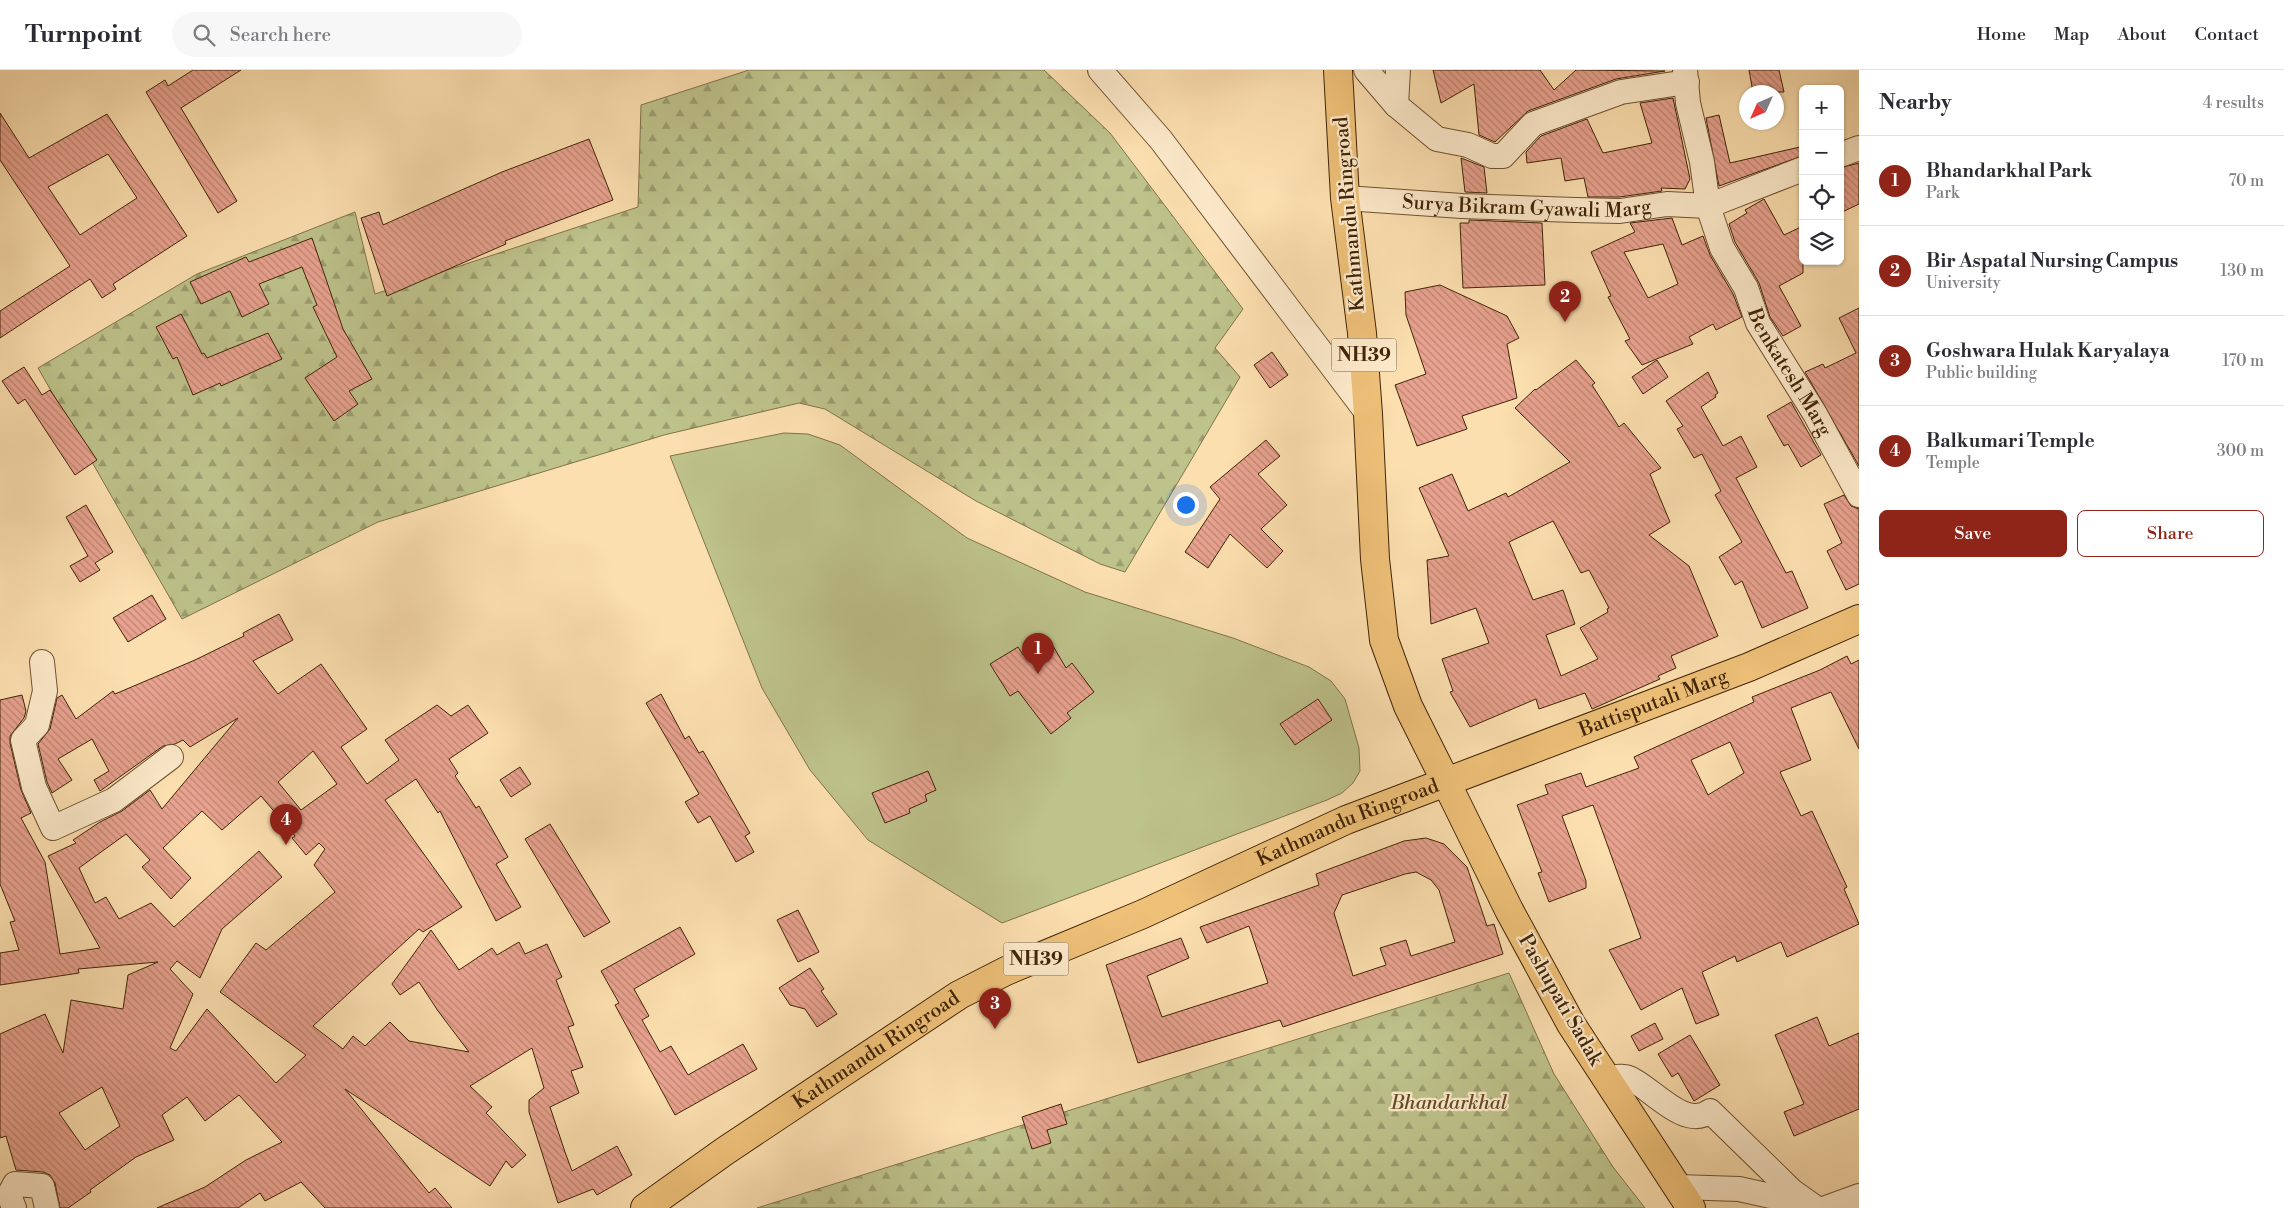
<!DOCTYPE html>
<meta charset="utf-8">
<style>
body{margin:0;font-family:"Libre Bodoni",serif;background:#f7f7f7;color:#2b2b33}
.controls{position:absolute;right:15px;top:15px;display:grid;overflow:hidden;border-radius:8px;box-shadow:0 1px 4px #0004}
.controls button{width:45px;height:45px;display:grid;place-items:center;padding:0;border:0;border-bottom:1px solid #e1e1e2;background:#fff;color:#2b2b33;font:25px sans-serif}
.compass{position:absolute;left:1739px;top:15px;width:45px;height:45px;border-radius:50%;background:#fff;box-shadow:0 1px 4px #0004;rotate:225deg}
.you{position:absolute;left:1185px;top:434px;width:18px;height:18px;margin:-12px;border:4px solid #fff;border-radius:50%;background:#1a73e8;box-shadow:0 0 0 8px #1a73e833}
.badge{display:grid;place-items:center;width:32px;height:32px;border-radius:50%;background:#8f2418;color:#fff;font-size:16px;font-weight:700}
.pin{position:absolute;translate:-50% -41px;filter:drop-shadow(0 1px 2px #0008)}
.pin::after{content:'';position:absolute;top:26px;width:18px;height:15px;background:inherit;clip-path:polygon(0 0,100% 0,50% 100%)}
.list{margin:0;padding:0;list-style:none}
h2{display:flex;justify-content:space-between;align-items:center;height:65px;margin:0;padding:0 20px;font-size:21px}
h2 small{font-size:16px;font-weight:400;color:#7c7c81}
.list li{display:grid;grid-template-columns:32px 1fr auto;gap:15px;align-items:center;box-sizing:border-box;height:90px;padding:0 20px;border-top:1px solid #e1e1e2}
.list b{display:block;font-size:19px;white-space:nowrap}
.list p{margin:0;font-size:16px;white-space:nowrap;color:#7c7c81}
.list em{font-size:16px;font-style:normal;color:#7c7c81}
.actions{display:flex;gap:10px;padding:15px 20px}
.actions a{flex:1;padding:11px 0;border:1px solid #8f2418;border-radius:8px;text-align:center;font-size:18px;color:#8f2418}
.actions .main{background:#8f2418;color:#fff}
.icon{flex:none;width:28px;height:28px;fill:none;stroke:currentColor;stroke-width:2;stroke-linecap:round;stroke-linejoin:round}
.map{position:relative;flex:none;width:1859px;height:1138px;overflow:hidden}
header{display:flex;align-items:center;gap:30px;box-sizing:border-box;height:70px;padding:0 25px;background:#fff;border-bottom:1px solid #e1e1e2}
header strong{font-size:24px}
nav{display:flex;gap:28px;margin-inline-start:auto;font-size:18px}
.search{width:350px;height:45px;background:#f7f7f7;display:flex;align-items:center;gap:12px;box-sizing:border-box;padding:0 18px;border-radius:28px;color:#7c7c81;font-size:19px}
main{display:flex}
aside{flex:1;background:#fff}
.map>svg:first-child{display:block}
.forest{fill:url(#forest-firs);stroke:#807349}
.park{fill:#bec28b;stroke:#807349}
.building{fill:url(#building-back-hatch);stroke:#412407;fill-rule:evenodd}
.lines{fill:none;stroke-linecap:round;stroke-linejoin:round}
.minor-casing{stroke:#705331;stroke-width:26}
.major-casing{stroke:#412407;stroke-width:30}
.highway-casing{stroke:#412407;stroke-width:30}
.minor{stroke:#fdeacb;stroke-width:24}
.major{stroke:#eec078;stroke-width:28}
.highway{stroke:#eec078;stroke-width:28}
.labels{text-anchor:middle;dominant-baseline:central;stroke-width:4.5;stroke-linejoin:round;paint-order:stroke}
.shield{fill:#fdeacb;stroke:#795f42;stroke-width:1}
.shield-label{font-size:19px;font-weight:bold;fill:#412407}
.street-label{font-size:20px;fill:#412407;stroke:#fdeacb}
.park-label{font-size:20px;font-style:italic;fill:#604c28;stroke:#fdeacb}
</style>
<header>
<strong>Turnpoint</strong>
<div class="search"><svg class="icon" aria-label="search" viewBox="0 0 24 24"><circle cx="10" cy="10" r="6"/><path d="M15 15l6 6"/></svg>Search here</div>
<nav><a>Home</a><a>Map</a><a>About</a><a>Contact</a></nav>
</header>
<main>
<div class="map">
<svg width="1859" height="1138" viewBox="0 0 1859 1138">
<defs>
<pattern id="forest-firs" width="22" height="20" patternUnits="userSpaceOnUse" patternTransform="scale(1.25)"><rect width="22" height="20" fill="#bec28b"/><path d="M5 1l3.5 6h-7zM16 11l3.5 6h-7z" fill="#9c9d70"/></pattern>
<pattern id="building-back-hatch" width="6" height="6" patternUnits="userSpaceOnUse" patternTransform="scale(1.25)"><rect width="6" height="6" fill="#e8a28f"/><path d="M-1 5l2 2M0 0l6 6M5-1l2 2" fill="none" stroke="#be8473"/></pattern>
</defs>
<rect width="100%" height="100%" fill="#fcdfaf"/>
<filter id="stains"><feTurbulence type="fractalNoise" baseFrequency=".004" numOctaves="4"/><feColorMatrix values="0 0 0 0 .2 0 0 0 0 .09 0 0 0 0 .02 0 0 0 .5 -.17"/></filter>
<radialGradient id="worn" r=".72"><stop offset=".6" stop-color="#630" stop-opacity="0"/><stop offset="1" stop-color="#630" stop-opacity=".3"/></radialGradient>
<path class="forest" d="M749,0H1044L1110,63L1243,239L1215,278L1240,307L1125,502L1100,494L976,431L825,339L799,333L664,365L378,452L182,549L38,298L197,204L355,142L375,224L638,137L641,35Z
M1509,903L1554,1004L1613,1097L1645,1138H757Z"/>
<path class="park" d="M784,363L808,364L840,375L967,468L1085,522L1233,568L1309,597L1331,611L1345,629L1359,678L1360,701L1353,713L1342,723L1327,730L1002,853L868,770L810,700L762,618L670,386Z"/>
<path class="building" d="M193,0H241L181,38L237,131L218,143L146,22L165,10L168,16Z
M1433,0H1540L1554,20L1576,0L1665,1L1616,9L1528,41L1495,72L1479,65L1474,14L1441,33Z
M1749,0H1779L1784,22H1753Z
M1673,28L1690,109L1685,119L1661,118L1662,121L1619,127H1588L1584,108L1565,111L1561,88L1527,93L1526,82L1541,66L1587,49L1603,83L1652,73L1640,33Z
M0,43L29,88L107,44L187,166L113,214L116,219L102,228L90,209L0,268V241L70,196L0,90ZM108,84L137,128L80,165L48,117Z
M1719,45L1730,93L1800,77L1802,86L1719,116L1706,48Z
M589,69L613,130L505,171L506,174L387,226L361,148L379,142L383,155L502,102Z
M1461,88L1484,97L1487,123L1465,122Z
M1859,93V134L1840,143V98Z
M1764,129L1784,165L1803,156V203L1779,216L1801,256L1783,266L1770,247L1759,213L1735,172L1729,154L1747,143L1745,140Z
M1672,148L1682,175L1703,166L1710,185L1733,224L1742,247L1716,260L1713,254L1689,267L1693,274L1642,295L1625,271L1630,269L1608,227L1611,226L1591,182L1635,162L1630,153ZM1663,174L1678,214L1648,228L1624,182Z
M1469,150L1542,153L1545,215L1463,218L1460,153H1469Z
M312,168L343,259L372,309L349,321L358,334L334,351L305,308L337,287L313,237L317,235L302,197L259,214L269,234L242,247L230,221L201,234L190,212L246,187L249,192Z
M1440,215L1507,246L1519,268L1507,274L1517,328L1462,346L1467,359L1417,376L1395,315L1426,304L1406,245L1405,222Z
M1859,238V396L1805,302L1823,294L1825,298L1856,283L1839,248Z
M181,244L202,284L204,283L207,288L268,263L282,289L221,316L220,313L193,325L177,287L173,289L156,257Z
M1272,282L1288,305L1270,318L1254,295Z
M1576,290L1595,313L1592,315L1619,357L1624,353L1661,398L1650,404L1670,452L1649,465L1689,496L1718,566L1671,586L1676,598L1658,606L1660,609L1592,639L1585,623L1539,639L1536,629L1470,657L1450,622L1453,621L1442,589L1489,573L1476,538L1431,554L1427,490L1449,486L1419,418L1452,404L1468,441L1506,423L1508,427L1570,392L1515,338L1535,319L1536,320ZM1553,451L1581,503L1589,500L1609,538L1607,539L1608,542L1580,558L1598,589L1561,606L1546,565L1575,554L1563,520L1533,530L1509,472Z
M1657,290L1668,307L1643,324L1632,307Z
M24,297L42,325L50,320L97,390L75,405L25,329L18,334L2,311Z
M1708,302L1718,323L1715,325L1716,327L1701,337L1723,376L1741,366L1757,397L1736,408L1786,503L1792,501L1808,538L1762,558L1742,511L1735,515L1719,487L1742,472L1715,425L1721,421L1702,384L1694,388L1677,359L1683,356L1666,331Z
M1791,332L1821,385L1801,397L1788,374L1784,376L1767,346Z
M1266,370L1280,386L1258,404L1287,435L1261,459L1283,481L1267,498L1230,464L1208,498L1185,482L1220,429L1210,417Z
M1844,425L1851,436L1859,439V514L1846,520L1827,481L1842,473L1824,434Z
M86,435L113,482L95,493L100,500L80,512L70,496L88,486L66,447Z
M152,525L166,549L128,572L113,548Z
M279,544L293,570L253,591L278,624L321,594L367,659L341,677L367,714L399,690L385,670L437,635L451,646L468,635L488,663L449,689L458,703L455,706L476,738L479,736L508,787L496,794L521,837L496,851L440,741L438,743L416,709L385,730L462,837L423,862L419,859L313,956L343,979L353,966L365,976L390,952L409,971L469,982L438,941L419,912L400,925L392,914L431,860L459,900L492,878L497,885L519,872L525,884L547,874L562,907L556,910L574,955L568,957L583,997L571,1001L579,1023L550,1037L565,1082L572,1101L617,1076L632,1105L597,1125L593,1119L558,1133L529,1042V1030L544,1018L532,978L470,1016L492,1037L486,1043L526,1085L512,1098L506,1091L490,1116L345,1019L429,1123L435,1118L452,1138H325L301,1112L265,1131L260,1123L238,1138H157L205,1117L246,1090L282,1072L239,1025L205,1051L187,1027L162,1045L174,1070L136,1087L90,1120L91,1122L68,1138H60L55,1113L50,1105L43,1102L16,1100L6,1066L0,1068V964L45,944L63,983L71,930L123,939L128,905L158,892L78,899L79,903L0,915V883L19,880L10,852L15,851L0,814V630L22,625L26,641L24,648L10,666V673L21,720L31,743L21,748L45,792L60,884L100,878L48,786L76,773L73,770L100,752L122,741L150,720L162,739L238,648L190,677L183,670L175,674L163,676L100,721L94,710L109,701L92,669L58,689L72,710L52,723L47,712L38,674L50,659L57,628L62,625L76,649L113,621L115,624L195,590L244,566L243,563ZM313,681L337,714L301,740L278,712ZM261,726L295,766L292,768L306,785L319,773L325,779L314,795L335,822L266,880L256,873L220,922L306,985L276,1013L207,939L176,981L170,978L193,924L170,899L177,891L200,908L222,859L282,807L259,781L174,857L151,833L119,849L106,827L95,833L79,798L126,764L150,790L142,797L171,829L191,808L163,778L202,741L222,760ZM102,1017L120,1056L85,1080L59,1043Z
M1049,569L1066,598L1072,593L1094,622L1067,643L1071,648L1051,664L1018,621L1010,626L990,594L1018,577L1023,585Z
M1847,586L1851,594L1859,590V679L1831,622L1791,638L1811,690L1780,702L1801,746L1812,741L1847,817L1844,819L1859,854L1787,887L1781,872L1737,892L1735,886L1702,902L1719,945L1696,954L1682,918L1641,940L1609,880L1641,868L1593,735L1562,746L1586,811V818L1549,832L1538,803L1542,802L1517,735L1548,724L1545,715L1581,703L1586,717L1639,698L1634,687L1754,632L1752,627L1820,600ZM1730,672L1744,703L1708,725L1691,690Z
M661,624L685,669L689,666L699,683L703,681L750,763L745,766L754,782L736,792L710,746L698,753L685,732L699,724L646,633Z
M1318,629L1332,650L1295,675L1280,654Z
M520,697L531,714L511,727L500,710Z
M928,701L936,720L925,725L927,731L909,739L910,743L885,753L872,723Z
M550,754L610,852L584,867L525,769Z
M1426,768L1444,774L1467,797L1487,856L1494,854L1503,884L1283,957L1280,950L1138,993L1106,895L1181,868L1189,888L1147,906L1162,947L1268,913L1249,856L1207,873L1200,857L1319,815L1316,804L1404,771ZM1416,802L1431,810L1439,820L1455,872L1411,886L1406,870L1380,878L1386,895L1353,906L1334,843L1342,825L1405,804Z
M798,840L819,882L798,892L777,850Z
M680,857L695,884L634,919L649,946L642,950L660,982L671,976L688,1005L743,974L757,999L675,1045L615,935L619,933L601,901Z
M810,898L824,919L821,921L837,944L817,957L805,939L790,935L779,918Z
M1817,947L1829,976L1859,963V1039L1794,1066L1784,1042L1804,1034L1775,965Z
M1655,953L1663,969L1639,981L1631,966Z
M1690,965L1720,1015L1694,1031L1678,1003L1672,1007L1658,984Z
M1061,1034L1067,1054L1047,1060L1051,1073L1032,1079L1022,1047Z"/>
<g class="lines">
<defs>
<g id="minor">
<path d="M1100,0L1161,70L1368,344"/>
<path d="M1366,0L1396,35L1437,69L1468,75L1492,86H1503L1533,54L1621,22L1687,12"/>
<path d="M1396,35L1398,0"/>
<path d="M1840,85L1859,78"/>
<path id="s1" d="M1803,99L1708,136L1722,178L1746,218L1758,253L1815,344L1859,425"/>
<path id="s2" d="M1345,128L1462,136L1575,140L1620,141L1667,134L1708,136L1702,92L1688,33L1685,0"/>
<path d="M42,592L45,621L37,655L23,670L34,717L53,758L114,730L171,687"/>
<path d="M1606,1009C1612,1008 1623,1005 1629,1008C1651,1017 1685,1061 1710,1041L1792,1121L1816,1138"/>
<path d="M1678,1117L1739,1119L1775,1127L1791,1138"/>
<path d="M14,1138L9,1125L15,1114L42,1116L47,1138"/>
<path d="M1826,1138L1859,1126"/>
</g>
<g id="major">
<path id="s3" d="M1691,1138L1571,954L1509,840L1446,712L1749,597L1859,549"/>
</g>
<g id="highway">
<path id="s4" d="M645,1138L725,1081L959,925L1006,901L1143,844L1346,750L1446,712L1408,636L1384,570L1375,489L1368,344L1362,263L1345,128L1338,0"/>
</g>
</defs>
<use href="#minor" class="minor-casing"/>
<use href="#major" class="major-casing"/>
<use href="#highway" class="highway-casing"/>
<use href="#minor" class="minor"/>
<use href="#major" class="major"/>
<use href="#highway" class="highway"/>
</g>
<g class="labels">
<g class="shield">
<rect x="1331.5" y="268.5" width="65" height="33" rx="4"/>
<rect x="1003.5" y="872.5" width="65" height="33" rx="4"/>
</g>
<g class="shield-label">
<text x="1364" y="285">NH39</text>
<text x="1036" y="889">NH39</text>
</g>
<g class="street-label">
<text stroke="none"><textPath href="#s2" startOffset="182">Surya Bikram Gyawali Marg</textPath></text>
<text transform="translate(1350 144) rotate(-95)">Kathmandu Ringroad</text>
<text stroke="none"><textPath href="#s1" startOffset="288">Benkatesh Marg</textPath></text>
<text stroke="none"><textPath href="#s3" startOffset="714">Battisputali Marg</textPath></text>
<text stroke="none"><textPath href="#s4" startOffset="805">Kathmandu Ringroad</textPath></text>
<text transform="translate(1560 930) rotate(60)">Pashupati Sadak</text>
<text stroke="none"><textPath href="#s4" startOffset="280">Kathmandu Ringroad</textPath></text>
</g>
<g class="park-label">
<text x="1449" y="1033">Bhandarkhal</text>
</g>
</g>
<rect width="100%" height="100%" filter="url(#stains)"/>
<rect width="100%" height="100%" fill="url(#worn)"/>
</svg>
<div class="controls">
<button>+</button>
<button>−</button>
<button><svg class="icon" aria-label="locate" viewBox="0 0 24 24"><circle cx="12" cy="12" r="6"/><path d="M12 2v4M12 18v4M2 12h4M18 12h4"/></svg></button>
<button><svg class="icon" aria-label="layers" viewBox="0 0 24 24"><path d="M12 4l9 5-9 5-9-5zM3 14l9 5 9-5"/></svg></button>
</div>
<svg class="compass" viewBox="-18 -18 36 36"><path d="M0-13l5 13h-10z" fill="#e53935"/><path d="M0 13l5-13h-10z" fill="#7c7c81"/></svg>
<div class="you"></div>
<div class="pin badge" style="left:1038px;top:604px">1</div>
<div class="pin badge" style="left:1565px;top:252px">2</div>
<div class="pin badge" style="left:995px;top:959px">3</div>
<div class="pin badge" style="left:286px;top:775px">4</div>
</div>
<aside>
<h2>Nearby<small>4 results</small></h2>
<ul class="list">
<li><span class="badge">1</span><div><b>Bhandarkhal Park</b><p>Park</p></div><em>70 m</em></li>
<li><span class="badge">2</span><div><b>Bir Aspatal Nursing Campus</b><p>University</p></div><em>130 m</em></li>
<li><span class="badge">3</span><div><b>Goshwara Hulak Karyalaya</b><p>Public building</p></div><em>170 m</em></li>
<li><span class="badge">4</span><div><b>Balkumari Temple</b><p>Temple</p></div><em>300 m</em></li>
</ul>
<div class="actions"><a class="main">Save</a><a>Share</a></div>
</aside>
</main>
